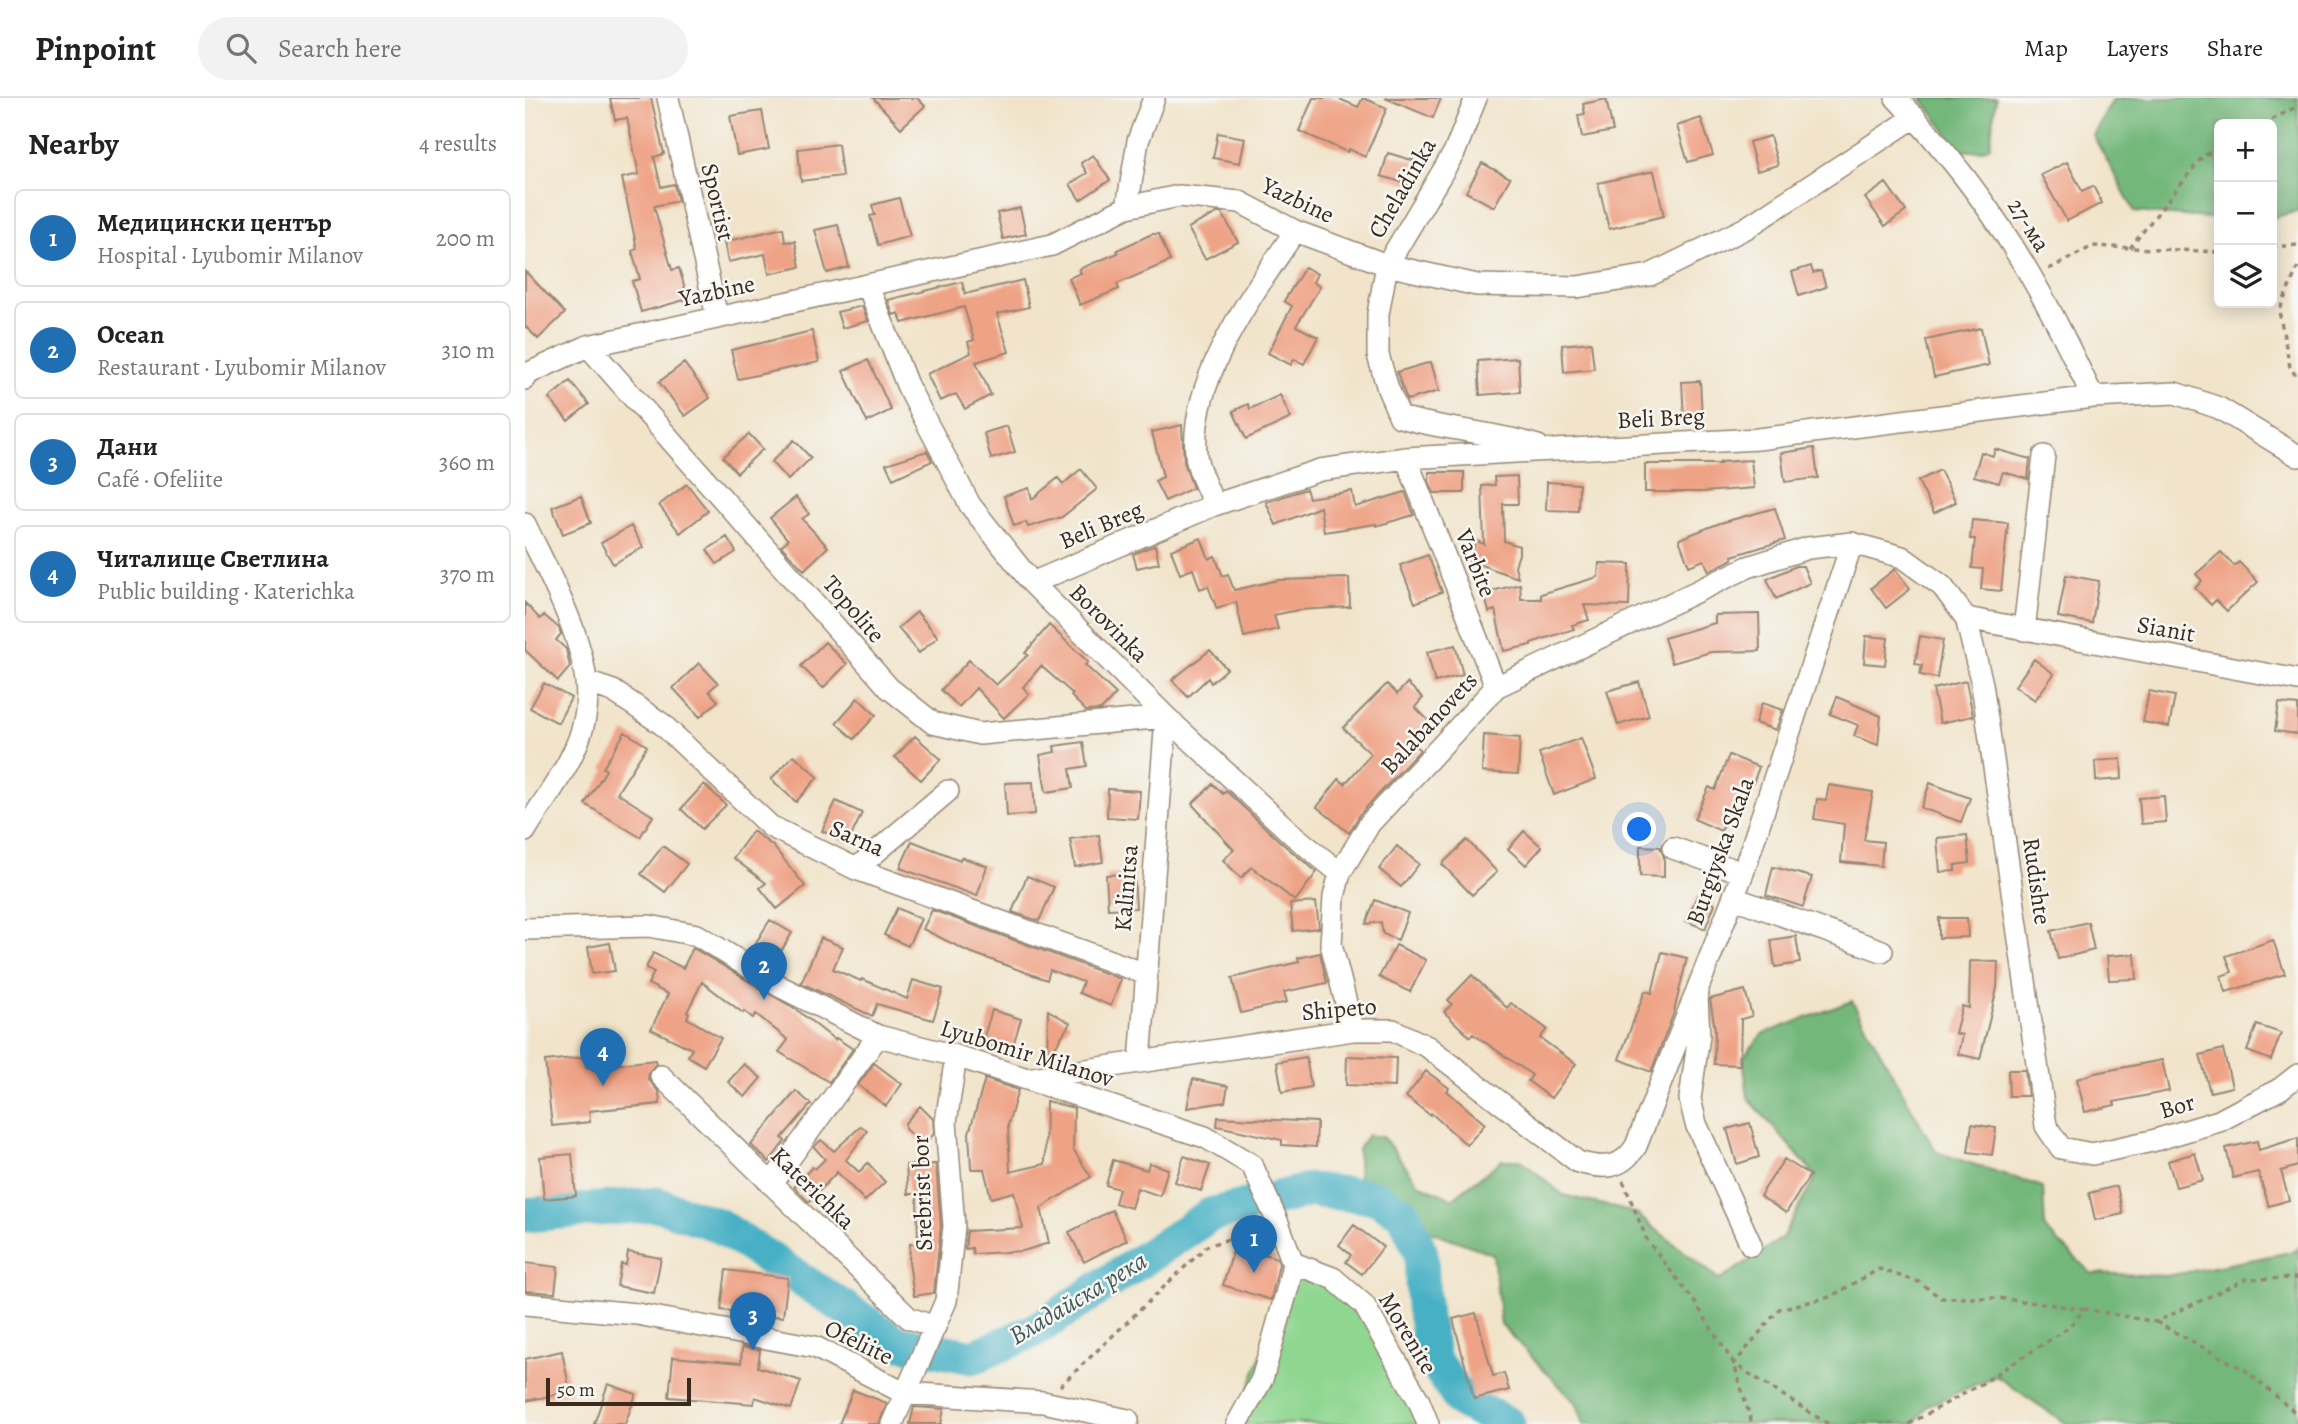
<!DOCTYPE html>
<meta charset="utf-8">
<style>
body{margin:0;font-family:Alegreya,serif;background:#f2f2f2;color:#222}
.controls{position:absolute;right:21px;top:21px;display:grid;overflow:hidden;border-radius:10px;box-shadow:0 4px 18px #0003}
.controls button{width:63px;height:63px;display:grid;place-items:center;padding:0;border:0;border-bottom:2px solid #e0e0e0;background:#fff;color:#222;font:35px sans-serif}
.scale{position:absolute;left:21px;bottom:18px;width:145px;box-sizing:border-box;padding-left:7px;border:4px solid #3b2a1e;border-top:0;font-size:19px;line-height:24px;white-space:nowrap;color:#3b2a1e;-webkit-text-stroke:5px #f6f6f2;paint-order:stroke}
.you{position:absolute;left:1115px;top:732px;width:24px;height:24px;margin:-18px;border:5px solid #fff;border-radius:50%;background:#1a73e8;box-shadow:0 0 0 10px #1a73e833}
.badge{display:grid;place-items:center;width:46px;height:46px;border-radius:50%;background:#1f6fb2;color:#fff;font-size:23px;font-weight:700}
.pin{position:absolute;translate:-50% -58px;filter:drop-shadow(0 2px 4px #0008)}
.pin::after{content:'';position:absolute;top:37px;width:24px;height:21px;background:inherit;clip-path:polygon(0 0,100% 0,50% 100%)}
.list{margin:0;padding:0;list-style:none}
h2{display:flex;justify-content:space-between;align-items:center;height:91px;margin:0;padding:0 28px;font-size:30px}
h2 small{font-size:23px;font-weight:400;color:#767676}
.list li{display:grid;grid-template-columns:46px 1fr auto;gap:21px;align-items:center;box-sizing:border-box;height:98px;margin:0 14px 14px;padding:0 14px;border:2px solid #e0e0e0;border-radius:10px}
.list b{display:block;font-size:26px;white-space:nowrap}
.list p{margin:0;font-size:23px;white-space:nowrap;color:#767676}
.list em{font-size:23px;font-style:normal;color:#767676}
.icon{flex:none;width:38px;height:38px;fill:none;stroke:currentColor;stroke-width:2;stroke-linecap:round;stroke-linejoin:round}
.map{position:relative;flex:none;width:1773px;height:1326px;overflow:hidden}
header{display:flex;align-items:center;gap:42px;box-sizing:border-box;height:98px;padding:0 35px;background:#fff;border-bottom:2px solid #e0e0e0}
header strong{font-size:33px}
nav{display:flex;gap:38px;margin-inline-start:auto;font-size:24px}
.search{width:490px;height:63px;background:#f2f2f2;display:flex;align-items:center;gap:18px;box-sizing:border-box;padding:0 24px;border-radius:38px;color:#767676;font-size:26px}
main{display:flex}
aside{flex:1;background:#fff}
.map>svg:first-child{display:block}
.green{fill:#8fd690;stroke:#658057;stroke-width:2}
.forest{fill:#73b77a;stroke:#57704c;stroke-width:2}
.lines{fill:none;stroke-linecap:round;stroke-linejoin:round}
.river{stroke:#46b0c4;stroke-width:35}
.building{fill:#efa386}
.minor-casing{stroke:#968774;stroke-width:24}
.path{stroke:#968774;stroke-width:3.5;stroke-dasharray:5 5;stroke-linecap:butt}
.minor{stroke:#fff;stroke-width:21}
.labels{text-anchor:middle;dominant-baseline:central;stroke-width:5;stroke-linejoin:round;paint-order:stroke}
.street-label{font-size:24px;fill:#3b2a1e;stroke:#f6f6f2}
.water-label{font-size:26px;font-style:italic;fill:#3f5958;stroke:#f6f6f2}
</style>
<header>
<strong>Pinpoint</strong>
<div class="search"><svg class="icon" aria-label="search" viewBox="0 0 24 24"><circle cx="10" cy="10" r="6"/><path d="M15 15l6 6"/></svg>Search here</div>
<nav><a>Map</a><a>Layers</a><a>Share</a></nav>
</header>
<main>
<aside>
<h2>Nearby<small>4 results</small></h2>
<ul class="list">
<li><span class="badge">1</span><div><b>Медицински център</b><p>Hospital · Lyubomir Milanov</p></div><em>200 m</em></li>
<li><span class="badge">2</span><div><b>Ocean</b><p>Restaurant · Lyubomir Milanov</p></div><em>310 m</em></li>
<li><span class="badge">3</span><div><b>Дани</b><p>Café · Ofeliite</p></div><em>360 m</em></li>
<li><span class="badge">4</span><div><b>Читалище Светлина</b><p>Public building · Katerichka</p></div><em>370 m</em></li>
</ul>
</aside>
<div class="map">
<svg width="1773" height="1326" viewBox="0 0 1773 1326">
<rect width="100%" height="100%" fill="#f6f6f2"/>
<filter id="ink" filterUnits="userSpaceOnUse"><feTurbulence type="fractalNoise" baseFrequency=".0143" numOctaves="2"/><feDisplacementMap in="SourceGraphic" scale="14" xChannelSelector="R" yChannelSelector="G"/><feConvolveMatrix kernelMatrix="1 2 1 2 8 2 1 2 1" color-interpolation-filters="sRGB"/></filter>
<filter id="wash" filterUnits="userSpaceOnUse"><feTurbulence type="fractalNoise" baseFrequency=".00686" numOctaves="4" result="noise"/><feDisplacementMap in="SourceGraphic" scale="28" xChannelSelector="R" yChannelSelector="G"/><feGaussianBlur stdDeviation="1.57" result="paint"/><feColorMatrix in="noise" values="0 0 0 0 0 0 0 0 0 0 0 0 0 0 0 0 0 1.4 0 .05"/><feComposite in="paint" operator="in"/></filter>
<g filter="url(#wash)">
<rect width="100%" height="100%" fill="#f1e4cb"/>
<path class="green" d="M768,1165L839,1207L903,1326H712Z"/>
<path class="forest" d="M1396,0H1471L1465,48L1455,53H1436Z
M1589,0H1773V113L1747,120V26H1694V121L1610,114L1568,37Z
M1327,903L1411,1054L1518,1089L1520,1131L1566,1175L1642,1178L1771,1153L1773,1149V1326H1542L1471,1278L1403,1307L1389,1326H1059L1052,1306L976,1227L968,1156L834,1107L833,1051L843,1037L858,1039L894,1086L927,1101L977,1062H996L1038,1097L1110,1115L1195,1182L1257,1140L1291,1078L1223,1000L1218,959L1238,936Z"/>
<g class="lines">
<path class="river" d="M0,1117L132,1106L193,1127L371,1244L448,1259L511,1232L685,1117L785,1092L850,1099L879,1116L896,1155L898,1209L908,1261L937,1304L983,1326"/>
</g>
<g id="blocks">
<path class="building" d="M85,0H126L139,56L129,59L136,89L149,86L153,103L129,108L147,172L154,170L163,201L116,214L107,183L115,181L107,153L112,151L97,80L114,76L102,20L90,22Z
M348,0H392L400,8L376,30Z
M788,0H812L833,9L838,0L862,10L840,59L824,51L822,54L774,33Z
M860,0H916L908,20Z
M1081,1L1088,33L1057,39L1053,17L1060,16L1058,6Z
M237,13L244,51L212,57L205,18Z
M1176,20L1188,57L1163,64L1152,28Z
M693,35L720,40L715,65L688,60Z
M1245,38L1253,67L1232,73L1224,44Z
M313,46L317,78L276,83L273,51Z
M863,55L890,63L883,86L856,78Z
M568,57L585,82L555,102L545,86L562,75L556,65Z
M1542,64L1557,93L1568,88L1577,105L1542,123L1516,77Z
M957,65L985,80L969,109L941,94Z
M1129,73L1139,118L1084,131L1073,85Z
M1361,85L1381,113L1360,128L1340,100Z
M374,100L385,138L353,147L345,118L350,117L347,107Z
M495,110L501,136L478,141L472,115Z
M692,115H697L713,144L680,161L663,130Z
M313,127L324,169L302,175L290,132Z
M258,130L260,144L270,143L275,169L244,176L240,156L203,164L199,144Z
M627,136H634L645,163L592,186L594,191L555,207L544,180L556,175L554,171L593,155L592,152Z
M1286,168L1288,175L1296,173L1301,189L1274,198L1267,174Z
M780,169L792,176L788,184L795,189L771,228L793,239L779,266L769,261L766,267L743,255L767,208L759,203Z
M0,173L40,215L13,241L0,228Z
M498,182L504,209L472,216L484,254L451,264L466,297L440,311L431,296L415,303L402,276L446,255L443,244L449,242L439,209L377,225L374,215L368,217L363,202L437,184L440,196Z
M337,208L343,223L317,230L312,214Z
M1456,230L1464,267L1409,279L1401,242Z
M287,233L294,264L213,281L206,252Z
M1066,244L1069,271L1039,274L1037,247Z
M993,260L995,294L955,297L953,263Z
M343,262L366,312L342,324L318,273Z
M906,264L914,293L882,302L872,274Z
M159,265L185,300L160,318L134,284Z
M45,283L64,306L43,323L24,300Z
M1175,283L1177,320L1159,321L1157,284Z
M755,297L766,320L721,341L708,313L723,306L725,311Z
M657,327L659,364L668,390L640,403L630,383L638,379L627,334Z
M482,328L490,354L466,361L459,335Z
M224,336L238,351L212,375L198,359Z
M269,342L286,360L263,382L246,364Z
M1289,350L1293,380L1260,384L1256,355Z
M1470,351L1505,361L1503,381L1478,374L1474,385L1449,378L1456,354L1468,358Z
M402,353L407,363L368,381L361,366Z
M1226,362L1229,390L1178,394H1120V366H1195V364Z
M556,371L572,391L537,419L503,429L501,424L489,428L479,398L504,390L507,401L533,380L538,386Z
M1415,372L1431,404L1409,415L1393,383Z
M904,374H939V395H909L904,384Z
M992,378L993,406H978L979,443L994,448V456L990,468L993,480L944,463L951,443L959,446L957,388L970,387L969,379Z
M1022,384L1054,386L1053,413L1021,412Z
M162,386L183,413L155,435L134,407Z
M781,391L784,400L827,393L830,409L880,394L889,417L851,428V426L799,434L795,409L751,427L741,404Z
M56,398L66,425L38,436L27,409Z
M271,399L284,416L277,421L303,449L279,472L256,448L263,442L245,420Z
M1250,410L1260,442L1207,458L1208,461L1184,473L1179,462L1164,468L1154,441L1195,425Z
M1447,422L1483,425L1476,493L1456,491L1458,471L1447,470L1450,441H1445Z
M106,428L118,449L88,466L76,445Z
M202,439L211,454L192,466L182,452Z
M676,440L684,461L690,458L698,478L703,476L709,492L753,482L824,480L825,509L773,512L749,517L753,531L719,539L711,504L692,511L683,488L675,491L668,471L655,476L646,452Z
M630,447L634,465L612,470L608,456Z
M1696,454L1709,468L1714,464L1733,484L1702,513L1691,502L1686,507L1670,490L1677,483L1671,476Z
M903,457L917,494L890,505L875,467Z
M1074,465L1105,466L1104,508L1059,507L1064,522L1047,527L1049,531L1006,545V547L979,553L970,512L964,514L959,495L995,486L996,501H1016V496L1073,479Z
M1271,468H1278L1285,485L1251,501L1242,481Z
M1370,471L1385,491L1361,510L1346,490Z
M1541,477L1574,483L1567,525L1533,519Z
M0,505L15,521L19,517L34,530L36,536L31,542L41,551L45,569L33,583L0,552Z
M392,514L413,539L394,555L373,530Z
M1234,516L1235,553L1186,554L1147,565L1139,540L1190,525V517Z
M524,527L563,564L560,567L591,596L576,612L561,613L546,598L548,596L516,568L498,589L504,596L479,620L451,590L434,609L416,592L444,562L471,587L503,557L500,555Z
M1341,538L1363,540L1360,567L1339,565Z
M1395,538L1418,542L1412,580L1395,577L1397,567L1390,566Z
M300,544L322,566L298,590L276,568Z
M930,547L938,577L910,584L902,554Z
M685,552L702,571L686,585L683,580L663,599L647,582Z
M1509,561L1529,576L1510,602L1490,588Z
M174,565L193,585L184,593L193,603L175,619L148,590Z
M1441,583L1448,618L1415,625L1408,591Z
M1114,584L1124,618L1093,627L1082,593Z
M19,585L46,600L33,625L5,610Z
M882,585L898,600L890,609L905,624L886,644L895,652L835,716L824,735L792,709L814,681L820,686L846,656L818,630L862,586L872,596Z
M1624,593L1650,598L1644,629L1618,624Z
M1312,599L1356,618L1353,647L1329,638L1333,627L1305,616Z
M333,600L351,617L329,641L311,625Z
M1237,605L1258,612L1251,632L1230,625Z
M1754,605L1773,607V636L1750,633Z
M100,634L122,648L92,695L128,718L115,739L60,706L81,672L78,670Z
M959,637L995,640L993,676L957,674Z
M390,638L416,661L396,682L370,659Z
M1056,640L1071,681L1029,697L1014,655Z
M558,644L562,668L545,671L548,690L521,694L515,657L530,654L529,648Z
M269,657L293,679L271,704L246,681Z
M1204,657L1234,669L1228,685L1219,682L1196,733L1169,721L1184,689L1190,692Z
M1596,661L1597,681L1571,683L1570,663Z
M508,684L510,716L482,718L480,685Z
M1405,685L1445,700L1436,724L1396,710Z
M179,686L201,707L177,731L156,711Z
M688,686L698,696L701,693L759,747L792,774L770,803L727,769L716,780L698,762L709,752L667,706Z
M1304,687L1348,694L1339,742L1358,744L1356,768L1316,764L1319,726L1289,721L1292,701L1301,702Z
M583,691L615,693L613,721L582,719Z
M1639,698L1641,724L1616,726L1614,700Z
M311,703L337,715L323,745L297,733Z
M228,733L248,748L280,788L252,811L235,790L241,785L208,760Z
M999,733L1017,749L1001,767L983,751Z
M574,737L578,764L550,769L545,741Z
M1442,737L1445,765L1430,767V773L1415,774L1412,740Z
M942,742L972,774L947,797L917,766Z
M387,743L435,762L436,759L462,768L452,798L375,770Z
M138,748L162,766L140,794L116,776Z
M872,748L894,766L876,789L854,771Z
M1115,748L1135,749L1139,759V779L1115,778Z
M1248,769L1287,779L1278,809L1241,797Z
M609,776L611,810L583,811L581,777Z
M502,778L529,789L514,823L487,814Z
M1172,798L1190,806L1180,831L1161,823Z
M850,802L883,815L873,842L858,836L856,824L841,826Z
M791,804L794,830L768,833L765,806Z
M372,810L396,821L383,848L359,837Z
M407,812L596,881L586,908L554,895L558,884L525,872L522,882L442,853L398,831Z
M1414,820H1442L1443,839L1414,840Z
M245,822L267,835L247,868L225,854Z
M1563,824L1569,852L1533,861L1526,833Z
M1271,838L1275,865L1250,869L1246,842Z
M296,840L318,849L308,871L336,883L337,881L382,901L388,882L418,891L408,922L352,906L347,918L276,885Z
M1748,842L1760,876L1701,894L1696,878L1707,874L1701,858Z
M85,845L90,873L67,876L63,849Z
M871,847L901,862L885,894L854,879Z
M168,850L272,912L310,942L311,940L328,951L304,984L254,954L263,942L231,916L228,920L219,913L218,915L177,884L162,914L164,915L162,920L196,940L179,968L163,958L167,951L126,931L143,896L123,886L129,874L121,870L128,855L158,870Z
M1137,854L1162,860L1149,914L1126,974L1094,961L1120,893L1127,895Z
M795,855L802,885L759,894L762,904L716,915L707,880L774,864L773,860Z
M1610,856L1612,881L1584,882L1582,858Z
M1445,863L1473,864L1472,890L1455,961L1433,956L1437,937L1430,935L1437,908L1444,910Z
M947,877L982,910L986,905L1022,931L1015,940L1051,966L1026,1000L1003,983L1007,977L948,936L945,939L919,914L927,906L923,902Z
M1220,892L1227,918L1216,921L1215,967L1189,966L1190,932L1185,901Z
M467,912L496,921L486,954L457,945Z
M523,912L545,925L522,962Z
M1732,927L1756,935L1746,962L1722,953Z
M1698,951L1707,989L1685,994L1675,957Z
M822,958L871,960L870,989L821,987Z
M59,959L61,970L130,962L131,966L124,974L123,981L134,994L135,1006L64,1013L65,1024L27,1028L20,963Z
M781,959L786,989L757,994L752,964Z
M1637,962L1644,993L1589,1004L1590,1007L1560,1014L1552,981L1570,975Z
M349,965L377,986L361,1008L333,987Z
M219,966L236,980L220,999L203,984Z
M1483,972H1500L1503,998H1484Z
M901,973L924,990L922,993L960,1026L942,1047L906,1015L905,1017L881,999Z
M460,981L493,992L483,1027L485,1074L520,1066L521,1003L549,1010L548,1051L566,1079L516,1110L524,1145L498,1153L448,1156L447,1150L440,1151L442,1133L498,1130L489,1094L466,1100L459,1071H446L444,1035Z
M668,981L703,988L700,1004L662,1010Z
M271,993L286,1006L257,1040L260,1043L244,1064L226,1047Z
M395,1008L408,1021L409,1036L398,1047L380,1031V1025Z
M693,1019L792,1024L791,1049L757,1047V1042L692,1028Z
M1225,1025L1234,1059L1212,1066L1202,1031Z
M1447,1026L1471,1030L1467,1057L1443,1054Z
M336,1028L342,1033L321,1062L334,1074L343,1065L360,1084L340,1103L312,1074L284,1104L269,1089L287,1069L290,1071L300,1061L289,1049L296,1042L309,1053Z
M1773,1040V1068L1756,1073L1764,1102L1744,1108L1733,1074L1708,1080L1701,1050L1732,1043L1734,1052Z
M1670,1055L1678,1082L1651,1089L1643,1063Z
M47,1056L51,1098L19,1101L15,1059Z
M659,1058L685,1067L676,1093L650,1084Z
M1259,1061L1285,1077L1261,1115L1235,1098Z
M588,1062L622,1072L624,1065L643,1071L635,1098L612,1090L606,1110L590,1105L594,1091L581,1087Z
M411,1066L416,1128L409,1195L389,1198L384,1164L385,1146H393L392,1096H383L381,1067Z
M1592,1088L1598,1116L1570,1122L1564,1095Z
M587,1112L602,1142L559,1164L544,1134Z
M829,1127L858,1149L837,1176L821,1164L826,1157L814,1147Z
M103,1154L136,1160L129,1195L92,1188L96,1166L101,1167Z
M708,1154L730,1162L733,1154L752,1160L754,1166L746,1202L698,1187Z
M0,1165L33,1169L30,1195L0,1193Z
M201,1172L263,1180L258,1219L196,1212Z
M951,1215L968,1278L979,1275L984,1292L949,1301L928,1221Z
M217,1249L235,1252L233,1269L276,1283L266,1311L230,1299L229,1306L144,1299L148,1259L216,1265Z
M37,1253L45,1294L0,1303V1261Z
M83,1286L111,1296L100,1326H69Z
M328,1292L362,1305L354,1326H314Z
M389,1309L419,1311L416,1326H385Z"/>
</g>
</g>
<g filter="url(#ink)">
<use href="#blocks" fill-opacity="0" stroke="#968774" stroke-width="2"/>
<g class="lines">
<defs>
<path id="minor" d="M143,0L192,219
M951,0L930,53L862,167L853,216V257L863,291L875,319C920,332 968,334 1013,348
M1371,0C1428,58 1478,127 1517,198C1536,231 1551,265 1568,299
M602,109L613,43L629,0
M343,188L382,287L445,407L507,485L641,619L768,737L815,775
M63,248L364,590L408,625L455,636L641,619L615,964
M0,281L4,275L63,248L527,147L602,109L654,98L715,104L770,133L862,167L952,187L1052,189L1125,177L1221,130L1390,19
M881,360L971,589
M689,407C683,391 672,372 671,356C665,278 729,195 770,133
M0,426C25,479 72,560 60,619C53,660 21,698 0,733
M507,485L689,407L795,372L881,360L1233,341L1568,299L1650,295L1694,310L1773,358
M1441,520L1457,586L1521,1028L1536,1050L1567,1056L1627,1043L1694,1023L1755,991L1773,977
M1499,532L1519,358
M61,584L88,593L137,626L245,728L331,771L621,876
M1148,750L1218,775
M331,771L423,693
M1209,800L1357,853
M0,831L124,828L172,837L256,889L353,938L431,958L680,1039L727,1067L753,1125L768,1165L763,1189L737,1281L712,1326
M1172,899L1174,937L1165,1001L1171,1026L1226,1147
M828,932L806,846L809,799L815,775L845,725L971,589L1223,469L1283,450L1327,445L1377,459L1417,488L1441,520L1773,582
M136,978L384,1220L410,1229
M501,981L828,932H868L903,949L1053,1064C1078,1071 1096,1072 1111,1048L1218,775L1327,445
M246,1086L353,938
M768,1165L808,1180L839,1207L894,1303L903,1326
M0,1206L112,1216L290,1249L379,1295L518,1304L603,1322
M367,1326L421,1203L429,1128L421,1024L431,958"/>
</defs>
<use href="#minor" class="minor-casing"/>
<path class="path" d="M1738,26L1773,8
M1747,149L1773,147
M1605,150L1678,58L1694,50
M1773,169L1754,213L1765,269L1773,281
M1524,171L1568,148L1694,154
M1098,1083L1122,1142L1169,1203L1209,1266L1227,1326
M1631,1224L1720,1272L1773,1317
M535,1288L682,1148L735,1131
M1303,1326L1209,1266L1254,1211L1305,1199L1354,1171L1394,1184L1416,1200H1473L1560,1211
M1384,1326L1456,1286L1543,1230L1560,1211L1631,1224L1721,1181L1773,1180"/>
<use href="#minor" class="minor"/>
</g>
</g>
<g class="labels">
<g class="street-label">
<text transform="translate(877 90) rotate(-60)">Cheladinka</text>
<text transform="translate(773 102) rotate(25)">Yazbine</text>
<text transform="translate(193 104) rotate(77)">Sportist</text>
<text transform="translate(1504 127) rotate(58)">27-ма</text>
<text transform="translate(192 193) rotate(-12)">Yazbine</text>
<text transform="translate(1136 320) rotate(-3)">Beli Breg</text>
<text transform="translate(576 427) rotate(-23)">Beli Breg</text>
<text transform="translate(951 465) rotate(68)">Varbite</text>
<text transform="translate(329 511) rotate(49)">Topolite</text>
<text transform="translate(584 525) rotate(45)">Borovinka</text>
<text transform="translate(1641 531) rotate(10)">Sianit</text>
<text transform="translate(904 625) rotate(-47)">Balabanovets</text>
<text transform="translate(332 740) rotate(24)">Sarna</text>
<text transform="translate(1195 753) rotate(-70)">Burgiyska Skala</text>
<text transform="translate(1512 783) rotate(82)">Rudishte</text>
<text transform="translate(601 790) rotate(-85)">Kalinitsa</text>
<text transform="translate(814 911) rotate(-5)">Shipeto</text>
<text transform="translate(502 955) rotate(17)">Lyubomir Milanov</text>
<text transform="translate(1652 1008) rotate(-17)">Bor</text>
<text transform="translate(288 1090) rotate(44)">Katerichka</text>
<text transform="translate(397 1095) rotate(-92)">Srebrist bor</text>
<text transform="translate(883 1235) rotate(59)">Morenite</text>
<text transform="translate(334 1244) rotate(26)">Ofeliite</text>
</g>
<g class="water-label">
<text transform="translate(553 1200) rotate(-31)">Владайска река</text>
</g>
</g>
</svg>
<div class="controls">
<button>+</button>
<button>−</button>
<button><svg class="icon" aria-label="layers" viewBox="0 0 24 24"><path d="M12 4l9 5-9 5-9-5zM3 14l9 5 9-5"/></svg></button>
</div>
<div class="scale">50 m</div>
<div class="you"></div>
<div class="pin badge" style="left:729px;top:1175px">1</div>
<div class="pin badge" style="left:239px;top:902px">2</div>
<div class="pin badge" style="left:228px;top:1252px">3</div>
<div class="pin badge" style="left:78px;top:988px">4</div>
</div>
</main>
